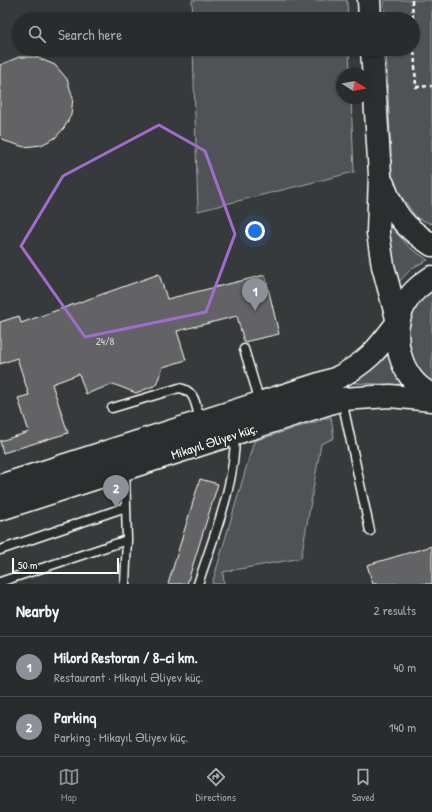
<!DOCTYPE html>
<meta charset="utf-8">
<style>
body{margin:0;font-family:"Patrick Hand",sans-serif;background:#353838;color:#f1f3f6}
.compass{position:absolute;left:336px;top:68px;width:36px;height:36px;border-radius:50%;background:#292c2c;box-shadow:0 1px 3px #0004;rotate:101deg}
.scale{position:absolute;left:12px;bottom:10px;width:107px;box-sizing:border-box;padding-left:4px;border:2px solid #fff;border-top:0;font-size:11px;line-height:14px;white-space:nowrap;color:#fff;-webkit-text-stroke:3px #2a2d2e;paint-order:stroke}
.you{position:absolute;left:255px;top:231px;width:14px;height:14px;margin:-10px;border:3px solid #fff;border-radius:50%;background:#1a73e8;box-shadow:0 0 0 6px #1a73e833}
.badge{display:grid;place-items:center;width:26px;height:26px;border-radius:50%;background:#8c9099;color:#fff;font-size:13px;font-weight:700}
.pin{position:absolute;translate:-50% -33px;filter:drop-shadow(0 1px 2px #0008)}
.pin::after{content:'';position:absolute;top:21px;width:14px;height:12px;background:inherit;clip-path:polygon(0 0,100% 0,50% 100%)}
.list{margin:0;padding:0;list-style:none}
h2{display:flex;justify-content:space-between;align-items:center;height:52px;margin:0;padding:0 16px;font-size:17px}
h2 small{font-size:13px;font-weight:400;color:#a5a7a9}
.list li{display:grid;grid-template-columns:26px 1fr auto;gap:12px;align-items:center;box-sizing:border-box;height:60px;padding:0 16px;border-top:1px solid #454848}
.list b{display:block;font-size:15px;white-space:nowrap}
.list p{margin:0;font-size:13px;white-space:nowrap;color:#a5a7a9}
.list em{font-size:13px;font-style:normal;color:#a5a7a9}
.icon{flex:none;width:22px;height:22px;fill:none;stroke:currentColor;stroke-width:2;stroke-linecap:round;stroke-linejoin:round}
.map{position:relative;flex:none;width:432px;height:584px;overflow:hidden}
.search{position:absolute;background:#292c2c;box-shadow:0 1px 3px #0004;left:12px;right:12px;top:12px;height:44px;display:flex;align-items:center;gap:10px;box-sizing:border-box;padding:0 14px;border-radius:22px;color:#a5a7a9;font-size:15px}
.sheet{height:172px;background:#292c2c}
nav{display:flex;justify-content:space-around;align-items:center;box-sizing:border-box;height:56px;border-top:1px solid #454848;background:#292c2c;font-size:11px;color:#a5a7a9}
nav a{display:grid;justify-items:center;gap:2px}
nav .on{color:#8c9099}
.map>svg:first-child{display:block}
.green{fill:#505354;stroke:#a8a9aa}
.building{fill:#636465;stroke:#fff}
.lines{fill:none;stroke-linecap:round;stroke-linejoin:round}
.lane-casing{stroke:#fff;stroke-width:11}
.secondary-casing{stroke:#fff;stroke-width:25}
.path{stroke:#fff;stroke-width:2.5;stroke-dasharray:4 3;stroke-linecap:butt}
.lane{stroke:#2a2d2e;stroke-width:8}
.secondary{stroke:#2a2d2e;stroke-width:22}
.marked{fill:none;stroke:#a36bd2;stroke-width:3;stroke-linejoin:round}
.labels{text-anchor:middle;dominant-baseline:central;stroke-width:3;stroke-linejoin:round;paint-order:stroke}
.number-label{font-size:11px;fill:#d8d8d8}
.street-label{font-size:13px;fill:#fff;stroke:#2a2d2e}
</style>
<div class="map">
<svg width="432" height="584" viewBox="0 0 432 584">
<rect width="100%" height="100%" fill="#373a3b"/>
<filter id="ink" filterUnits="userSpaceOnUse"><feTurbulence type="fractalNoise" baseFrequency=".025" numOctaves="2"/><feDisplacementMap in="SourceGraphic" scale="8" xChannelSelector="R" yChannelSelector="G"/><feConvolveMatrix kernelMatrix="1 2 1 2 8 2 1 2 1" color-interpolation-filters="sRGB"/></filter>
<g filter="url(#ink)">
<path class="green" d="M192,0H347L348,19H193Z
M384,0H432V224L417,218L401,196L392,175L386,49H413V19H385Z
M193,49H349L350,74H342V98H351L354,172L198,211Z
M389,224L409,247L428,260L412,268L398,283L391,250Z
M432,290V381C410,367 403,334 414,311C418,302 425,296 432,290Z
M390,353L394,371L402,385L354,383Z
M331,417L334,438L321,444L301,558L223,572L224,584H212L254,441Z"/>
<path class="building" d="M19,57H36L55,65L67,79L73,98L71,115L64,128L55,138L41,145L24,147L5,141L0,136V65Z
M159,274L167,299L265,275L279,334L244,342L237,316L177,331L186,360L163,367L156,385L136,393L113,384L86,394L79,374L52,384L68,433L3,453L0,441L29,432L18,398L29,395L17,358L0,364V322L19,316L21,323Z
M200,479L218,484L187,584H168Z
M432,546V584H373L367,565Z"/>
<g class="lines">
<defs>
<path id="lane" d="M244,349L260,402
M342,400L370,531
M112,408L179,388C196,390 196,407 200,421
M0,550L126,507
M0,582L127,540L125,470
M125,584L127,540
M198,584C214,535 235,486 235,435"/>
<path id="secondary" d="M369,0L370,19
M383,184C394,215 404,227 432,245
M432,277C422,284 412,291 406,302C388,333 399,379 432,395
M0,486L335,379C367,363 377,350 398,322L383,266L378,233L380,175L372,49
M0,509L342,399L390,396L432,400"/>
</defs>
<use href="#lane" class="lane-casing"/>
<use href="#secondary" class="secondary-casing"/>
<path class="path" d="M412,0L413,19
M413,24L416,87L432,86"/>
<use href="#lane" class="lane"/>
<use href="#secondary" class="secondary"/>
</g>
</g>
<path class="marked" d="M159,125L205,151L235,234L206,312L85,337L21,246L63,176Z"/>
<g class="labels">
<g class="number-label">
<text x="105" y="341">24/8</text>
</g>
<g class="street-label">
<text transform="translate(214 441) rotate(-18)">Mikayıl Əliyev küç.</text>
</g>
</g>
</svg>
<svg class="compass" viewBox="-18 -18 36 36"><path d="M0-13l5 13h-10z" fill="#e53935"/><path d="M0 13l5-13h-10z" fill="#a5a7a9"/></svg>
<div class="scale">50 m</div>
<div class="you"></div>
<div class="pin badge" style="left:255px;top:311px">1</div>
<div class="pin badge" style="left:116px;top:508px">2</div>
<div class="search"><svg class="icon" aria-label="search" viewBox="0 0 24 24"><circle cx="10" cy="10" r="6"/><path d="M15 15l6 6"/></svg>Search here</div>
</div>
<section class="sheet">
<h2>Nearby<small>2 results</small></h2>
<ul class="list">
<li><span class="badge">1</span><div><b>Milord Restoran / 8-ci km.</b><p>Restaurant · Mikayıl Əliyev küç.</p></div><em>40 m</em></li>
<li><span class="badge">2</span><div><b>Parkinq</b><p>Parking · Mikayıl Əliyev küç.</p></div><em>140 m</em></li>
</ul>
</section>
<nav>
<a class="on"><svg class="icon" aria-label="map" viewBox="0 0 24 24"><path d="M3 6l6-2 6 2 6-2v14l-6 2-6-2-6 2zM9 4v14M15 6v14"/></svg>Map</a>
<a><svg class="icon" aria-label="directions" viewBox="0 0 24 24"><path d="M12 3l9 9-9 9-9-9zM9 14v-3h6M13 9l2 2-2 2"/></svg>Directions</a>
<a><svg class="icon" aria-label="saved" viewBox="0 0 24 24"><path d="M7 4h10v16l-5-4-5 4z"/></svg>Saved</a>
</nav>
